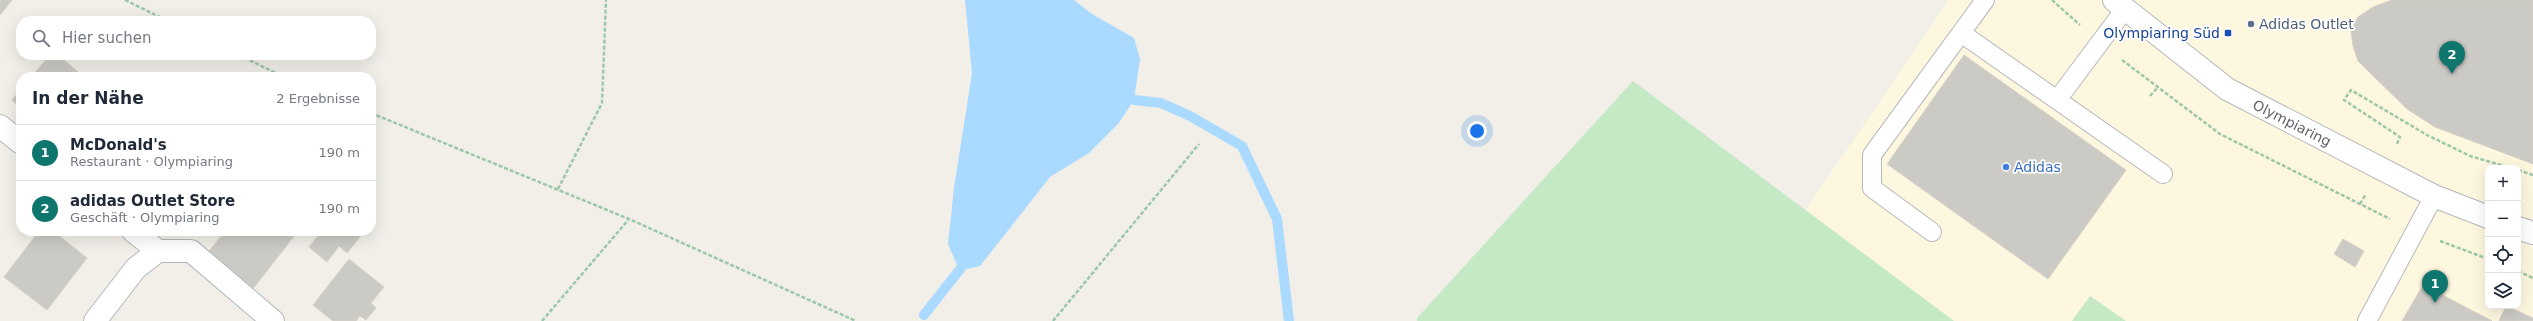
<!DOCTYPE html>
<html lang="de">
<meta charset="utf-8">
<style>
body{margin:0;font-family:"DejaVu Sans",sans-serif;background:#f2f2f3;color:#1f2937}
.controls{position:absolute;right:12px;bottom:12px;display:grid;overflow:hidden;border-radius:8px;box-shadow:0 4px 16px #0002}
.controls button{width:36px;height:36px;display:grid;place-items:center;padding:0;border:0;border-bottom:1px solid #e0e1e3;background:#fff;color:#1f2937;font:20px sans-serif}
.you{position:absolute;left:1477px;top:131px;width:14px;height:14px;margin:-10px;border:3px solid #fff;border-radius:50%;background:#1a73e8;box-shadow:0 0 0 6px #1a73e833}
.badge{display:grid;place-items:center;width:26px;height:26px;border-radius:50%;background:#0f766e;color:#fff;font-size:13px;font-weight:700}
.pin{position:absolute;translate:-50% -33px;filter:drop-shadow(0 1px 2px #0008)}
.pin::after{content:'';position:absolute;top:21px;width:14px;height:12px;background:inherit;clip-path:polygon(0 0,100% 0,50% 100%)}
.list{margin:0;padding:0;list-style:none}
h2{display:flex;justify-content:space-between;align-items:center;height:52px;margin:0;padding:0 16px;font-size:17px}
h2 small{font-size:13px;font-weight:400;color:#747a83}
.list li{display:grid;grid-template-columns:26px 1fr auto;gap:12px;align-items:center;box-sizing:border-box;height:56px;padding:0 16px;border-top:1px solid #e0e1e3}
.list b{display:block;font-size:15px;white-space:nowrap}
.list p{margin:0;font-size:13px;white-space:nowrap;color:#747a83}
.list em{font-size:13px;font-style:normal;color:#747a83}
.icon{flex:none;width:22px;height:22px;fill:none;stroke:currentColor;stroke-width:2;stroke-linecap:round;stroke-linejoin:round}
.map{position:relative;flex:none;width:2533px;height:321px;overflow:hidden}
.search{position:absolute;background:#fff;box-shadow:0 4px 16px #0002;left:16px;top:16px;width:360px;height:44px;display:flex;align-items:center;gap:10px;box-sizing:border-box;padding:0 14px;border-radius:16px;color:#747a83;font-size:15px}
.panel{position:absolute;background:#fff;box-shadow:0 4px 16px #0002;left:16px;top:72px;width:360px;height:164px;border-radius:16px}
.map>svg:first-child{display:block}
.commercial{fill:#fef7e0;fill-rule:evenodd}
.green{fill:#c5e8c5}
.water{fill:#aadaff}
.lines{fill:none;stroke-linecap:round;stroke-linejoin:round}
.stream{stroke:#aadaff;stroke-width:10}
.building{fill:#cccac5;stroke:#d6d1c6}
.service-casing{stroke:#b5b8bc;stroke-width:20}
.minor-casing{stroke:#b5b8bc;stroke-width:24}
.path{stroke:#9cc7a9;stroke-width:2.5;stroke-dasharray:4 2;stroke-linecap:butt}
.service{stroke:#fff;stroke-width:18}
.minor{stroke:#fff;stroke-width:22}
.service-dot{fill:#5c6f8a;stroke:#fff;stroke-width:1.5}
.transit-dot{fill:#1a4fb4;stroke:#fff;stroke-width:1.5}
.shop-dot{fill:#3f7fe0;stroke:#fff;stroke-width:1.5}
.labels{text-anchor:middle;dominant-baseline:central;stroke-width:3.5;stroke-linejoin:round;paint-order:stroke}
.service-label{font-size:14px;fill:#4e5e75;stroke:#fff;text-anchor:start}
.transit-label{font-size:14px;fill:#164399;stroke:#fff;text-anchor:end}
.street-label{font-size:14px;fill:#5f6368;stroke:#fff}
.shop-label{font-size:14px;fill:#366cbe;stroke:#fff;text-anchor:start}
</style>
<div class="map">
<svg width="2533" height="321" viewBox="0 0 2533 321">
<rect width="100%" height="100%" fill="#f1efe8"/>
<path class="commercial" d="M1949,0H2533V321H2126L2091,296L2072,321H1954L1805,211ZM2488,168H2518V306H2488Z"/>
<path class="green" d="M1633,81L1954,321H1417V318Z
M2090,296L2126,321H2072Z"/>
<path class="water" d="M965,0H1074L1092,14L1134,38L1140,59L1134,100L1118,124L1089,153L1050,177L980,266L967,269L958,267L948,244L954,188L972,73Z"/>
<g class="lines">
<path class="stream" d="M1134,100L1161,103L1190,116L1242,146L1277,219L1289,321
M924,315L961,268"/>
</g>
<path class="building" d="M0,0H12L0,15Z
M2392,0H2533V164L2435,127L2407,109L2358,61L2353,46L2351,30L2358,17L2373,7Z
M50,55H58L84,77H31Z
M1964,55L2126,170L2048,279L1887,164Z
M21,89V108L12,100Z
M39,231H53L87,258L47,310L4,277Z
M225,231H298L252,290L206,255Z
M322,231H361L363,233L347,253L339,246L327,262L309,247Z
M2343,239L2364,251L2355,267L2334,254Z
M349,259L384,287L371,303L376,308L366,320L360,316L356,321H333L313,305Z
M2423,285L2492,321H2402Z
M2506,306L2533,318V321H2499Z"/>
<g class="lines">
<defs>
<path id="service" d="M1961,33L2163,174
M2057,100L2125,9
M1932,232L1872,188V155L1985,0
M2367,321L2434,196"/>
<path id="minor" d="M2114,0L2227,89L2434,196L2488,217
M0,126L21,143
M2518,228L2533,233
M133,231L158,251
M95,321L136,268L158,251H191L273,321"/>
</defs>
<use href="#service" class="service-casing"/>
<use href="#minor" class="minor-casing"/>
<path class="path" d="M125,0L168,21
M2052,0L2080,25
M239,55L284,77
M2122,60L2220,134L2390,219
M2150,96L2158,87
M371,113L629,219L856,321
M2397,144L2400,137L2344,100L2351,90L2427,135L2470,156L2511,168
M2518,170L2533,175
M558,189L602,103L606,0
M2360,204L2366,194
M2440,241L2488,259
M2518,271L2533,278
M542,321L629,219
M1053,321L1199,144"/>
<use href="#service" class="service"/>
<use href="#minor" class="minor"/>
</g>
<circle class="service-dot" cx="2251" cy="24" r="4"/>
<rect class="transit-dot" x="2224" y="29" width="8" height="8" rx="2"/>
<circle class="shop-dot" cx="2006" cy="167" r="4"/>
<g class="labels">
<g class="service-label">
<text x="2259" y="24">Adidas Outlet</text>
</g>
<g class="transit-label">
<text x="2220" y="33">Olympiaring Süd</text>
</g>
<g class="street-label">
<text transform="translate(2292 123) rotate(27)">Olympiaring</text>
</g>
<g class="shop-label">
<text x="2014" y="167">Adidas</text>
</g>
</g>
</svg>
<div class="controls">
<button>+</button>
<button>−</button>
<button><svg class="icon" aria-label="locate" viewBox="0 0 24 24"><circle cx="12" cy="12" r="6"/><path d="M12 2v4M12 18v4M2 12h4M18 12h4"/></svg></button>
<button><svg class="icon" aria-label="layers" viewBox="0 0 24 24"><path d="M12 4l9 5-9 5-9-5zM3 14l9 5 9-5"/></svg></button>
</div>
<div class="you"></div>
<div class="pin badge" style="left:2435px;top:303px">1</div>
<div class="pin badge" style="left:2452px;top:74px">2</div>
<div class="search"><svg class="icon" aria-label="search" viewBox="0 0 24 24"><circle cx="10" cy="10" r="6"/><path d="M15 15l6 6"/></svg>Hier suchen</div>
<section class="panel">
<h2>In der Nähe<small>2 Ergebnisse</small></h2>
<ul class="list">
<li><span class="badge">1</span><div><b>McDonald's</b><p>Restaurant · Olympiaring</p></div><em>190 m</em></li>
<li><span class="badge">2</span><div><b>adidas Outlet Store</b><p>Geschäft · Olympiaring</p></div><em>190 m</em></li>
</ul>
</section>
</div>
